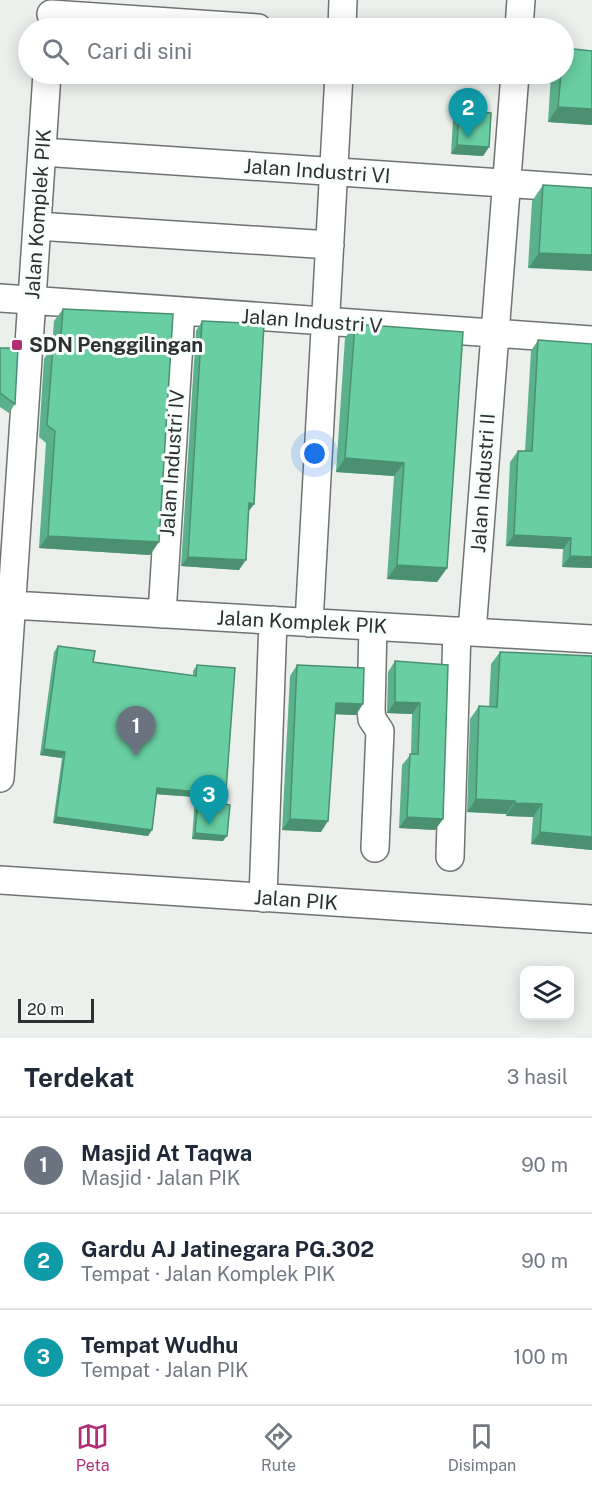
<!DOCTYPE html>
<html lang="id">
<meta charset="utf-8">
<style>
body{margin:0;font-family:"Public Sans",sans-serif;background:#f6f6f7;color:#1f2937}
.controls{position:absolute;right:18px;bottom:18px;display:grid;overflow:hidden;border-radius:12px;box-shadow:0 3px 15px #0003}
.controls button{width:54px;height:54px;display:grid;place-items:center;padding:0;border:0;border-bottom:2px solid #e0e1e3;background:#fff;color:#1f2937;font:30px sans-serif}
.scale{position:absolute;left:18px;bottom:15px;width:76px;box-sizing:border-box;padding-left:6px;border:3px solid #2f3130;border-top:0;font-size:16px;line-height:21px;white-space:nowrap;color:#2f3130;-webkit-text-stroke:4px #f8fefb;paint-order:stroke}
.you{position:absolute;left:315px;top:454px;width:21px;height:21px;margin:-15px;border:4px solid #fff;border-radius:50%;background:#1a73e8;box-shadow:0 0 0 9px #1a73e833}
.badge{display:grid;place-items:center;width:39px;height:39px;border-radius:50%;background:#b22f78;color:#fff;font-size:20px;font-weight:700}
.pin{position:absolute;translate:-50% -50px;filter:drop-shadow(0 2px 3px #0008)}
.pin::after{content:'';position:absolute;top:32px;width:21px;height:18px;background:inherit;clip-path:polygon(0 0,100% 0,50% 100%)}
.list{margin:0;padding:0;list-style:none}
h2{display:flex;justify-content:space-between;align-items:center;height:78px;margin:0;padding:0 24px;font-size:26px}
h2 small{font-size:20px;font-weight:400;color:#747a83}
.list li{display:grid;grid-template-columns:39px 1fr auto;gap:18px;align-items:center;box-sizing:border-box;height:96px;padding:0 24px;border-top:2px solid #e0e1e3}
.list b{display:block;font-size:22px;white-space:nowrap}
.list p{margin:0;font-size:20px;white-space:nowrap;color:#747a83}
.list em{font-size:20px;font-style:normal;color:#747a83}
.icon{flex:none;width:33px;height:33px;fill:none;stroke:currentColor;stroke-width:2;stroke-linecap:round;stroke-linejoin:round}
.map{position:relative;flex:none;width:592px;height:1038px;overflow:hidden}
.search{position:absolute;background:#fff;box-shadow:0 3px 15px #0003;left:18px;right:18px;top:18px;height:66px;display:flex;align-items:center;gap:15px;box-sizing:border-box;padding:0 21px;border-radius:33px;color:#747a83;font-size:22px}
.sheet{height:366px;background:#fff}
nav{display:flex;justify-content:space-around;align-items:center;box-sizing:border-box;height:84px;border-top:2px solid #e0e1e3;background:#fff;font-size:16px;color:#747a83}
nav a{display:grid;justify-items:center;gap:3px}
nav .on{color:#b22f78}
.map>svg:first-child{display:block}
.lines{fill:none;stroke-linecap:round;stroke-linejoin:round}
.minor-casing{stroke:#6f7371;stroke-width:30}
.minor{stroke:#fff;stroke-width:27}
.wall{fill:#5ab18b}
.shaded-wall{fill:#4a9071}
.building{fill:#69cea2;stroke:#4a9071;stroke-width:1.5}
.poi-dot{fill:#b22f78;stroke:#f8fefb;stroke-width:2}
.labels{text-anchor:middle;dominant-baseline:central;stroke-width:6;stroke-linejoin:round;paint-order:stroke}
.street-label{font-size:20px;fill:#2f3130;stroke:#f8fefb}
.poi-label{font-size:20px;font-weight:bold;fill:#2f3130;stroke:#f8fefb;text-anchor:start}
</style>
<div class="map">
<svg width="592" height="1038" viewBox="0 0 592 1038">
<rect width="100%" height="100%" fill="#ebf0ed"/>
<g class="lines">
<defs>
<path id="minor" d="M51,14L258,28
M342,28L343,0
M519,28L521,0
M42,152L592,189
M37,226L330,245
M0,298L592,340
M12,605L592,639
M162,614L181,311
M309,623L339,74
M373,626L371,710L372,719L380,731L375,848
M472,632L515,74
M0,778L47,74
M450,857L457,631
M0,880L592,919
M263,898L273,620"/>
</defs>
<use href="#minor" class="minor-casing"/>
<use href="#minor" class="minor"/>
</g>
<path class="wall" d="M574,49L592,51V125L548,122L551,74H564Z
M459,111L489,147L483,156L451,154L453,119Z
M543,185L592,188L528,268L532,201Z
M63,309L150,555L39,548L46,443L39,437L44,359L52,347L54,321Z
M202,321L254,504L248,512L239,570L181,566L196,331Z
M355,324L447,568L437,582L387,579L394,476L336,472L345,338Z
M538,340L592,568L562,567L563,549L506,546L510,462L518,451H525L531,351Z
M0,348L15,404L9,413L0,407Z
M58,646L93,662L193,676V671L197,665L225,804L223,841L192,839L195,797L157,794L148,836L53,823L62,758L40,755L54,652Z
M500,652L592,656V850L531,844L533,817L506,816V814L467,812L470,719L479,706L489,707L491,664Z
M395,661L448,665L443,819L435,830L399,828L402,765L411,754L412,714L387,713L388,672Z
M297,665L356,715L336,714L321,832L282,830L290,676Z"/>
<path class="shaded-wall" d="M558,107L592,109V125L548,122Z
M457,145L489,147L483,156L451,154Z
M539,253L592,255V271L528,268Z
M345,458L404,463L394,476L336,472Z
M249,503L254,504L247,513Z
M514,535L571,538L563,549L506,546Z
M48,536L159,542L150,555L39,548Z
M570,556L592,557V568L562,567Z
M188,557L246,560L239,570L181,566Z
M397,565L447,568L437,582L387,579Z
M395,702L420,703L412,714L387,713Z
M336,703L363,704L356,715L329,714Z
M44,749L65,752L62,758L40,755Z
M157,788L199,792L195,797L153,794Z
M476,799L515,801L506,814L467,812Z
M515,803L542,804L533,817L506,816Z
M56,817L152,830L148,836L53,823Z
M407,817L443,819L435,830L399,828Z
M290,819L328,821L321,832L282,830Z
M540,832L592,837V850L531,844Z
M195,833L227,836L223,841L192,839Z"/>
<path class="building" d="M564,44L574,49L592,51V109L558,107L561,74H564Z
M459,111L491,113L489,147L457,145Z
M543,185L592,188V255L539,253Z
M63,309L173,314L159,542L48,536L55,431L47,425L53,347H60Z
M202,321L264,324L254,504L249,503L246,560L188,557Z
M355,324L463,332L447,568L397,565L404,463L345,458Z
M538,340L592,344V557L570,556L571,538L514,535L518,451H532Z
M0,348H18L15,404L0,393Z
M58,646L95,651L93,662L196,676L197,665L235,668L225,804L230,805L227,836L195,833L199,792L157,788L152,830L56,817L65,752L44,749Z
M500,652L592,656V837L540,832L542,804L515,803V801L476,799L479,706L497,707Z
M395,661L448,665L443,819L407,817L410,754H418L420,703L395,702Z
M297,665L364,668L363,704L336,703L328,821L290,819Z"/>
<rect class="poi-dot" x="11" y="339" width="12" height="12" rx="3"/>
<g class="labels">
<g class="street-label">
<text transform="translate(317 171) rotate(4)">Jalan Industri VI</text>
<text transform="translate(38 214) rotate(-86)">Jalan Komplek PIK</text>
<text transform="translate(312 321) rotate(4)">Jalan Industri V</text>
<text transform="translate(172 463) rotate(-86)">Jalan Industri IV</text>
<text transform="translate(483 483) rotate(-86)">Jalan Industri II</text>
<text transform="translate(302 622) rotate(3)">Jalan Komplek PIK</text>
<text transform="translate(296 900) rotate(4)">Jalan PIK</text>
</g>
<g class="poi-label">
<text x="29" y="345">SDN Penggilingan</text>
</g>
</g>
</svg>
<div class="controls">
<button><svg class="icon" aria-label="layers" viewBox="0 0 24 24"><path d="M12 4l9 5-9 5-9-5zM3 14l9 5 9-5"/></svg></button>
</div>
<div class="scale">20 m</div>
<div class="you"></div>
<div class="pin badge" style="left:136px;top:756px;background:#6b7280">1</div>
<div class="pin badge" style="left:468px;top:138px;background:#0f9aa8">2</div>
<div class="pin badge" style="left:209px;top:825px;background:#0f9aa8">3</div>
<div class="search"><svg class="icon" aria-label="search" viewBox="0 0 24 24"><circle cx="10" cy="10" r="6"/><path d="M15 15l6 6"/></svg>Cari di sini</div>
</div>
<section class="sheet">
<h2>Terdekat<small>3 hasil</small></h2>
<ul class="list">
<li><span class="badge" style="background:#6b7280">1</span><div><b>Masjid At Taqwa</b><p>Masjid · Jalan PIK</p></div><em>90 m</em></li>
<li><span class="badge" style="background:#0f9aa8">2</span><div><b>Gardu AJ Jatinegara PG.302</b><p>Tempat · Jalan Komplek PIK</p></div><em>90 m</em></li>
<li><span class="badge" style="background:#0f9aa8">3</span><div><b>Tempat Wudhu</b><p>Tempat · Jalan PIK</p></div><em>100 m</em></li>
</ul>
</section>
<nav>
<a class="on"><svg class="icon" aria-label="map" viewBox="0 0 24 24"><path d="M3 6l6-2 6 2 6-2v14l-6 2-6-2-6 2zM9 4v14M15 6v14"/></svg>Peta</a>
<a><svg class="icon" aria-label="directions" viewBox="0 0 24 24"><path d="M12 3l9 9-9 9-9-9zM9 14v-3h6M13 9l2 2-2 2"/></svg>Rute</a>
<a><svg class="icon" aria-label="saved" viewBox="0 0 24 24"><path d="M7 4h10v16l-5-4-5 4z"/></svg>Disimpan</a>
</nav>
